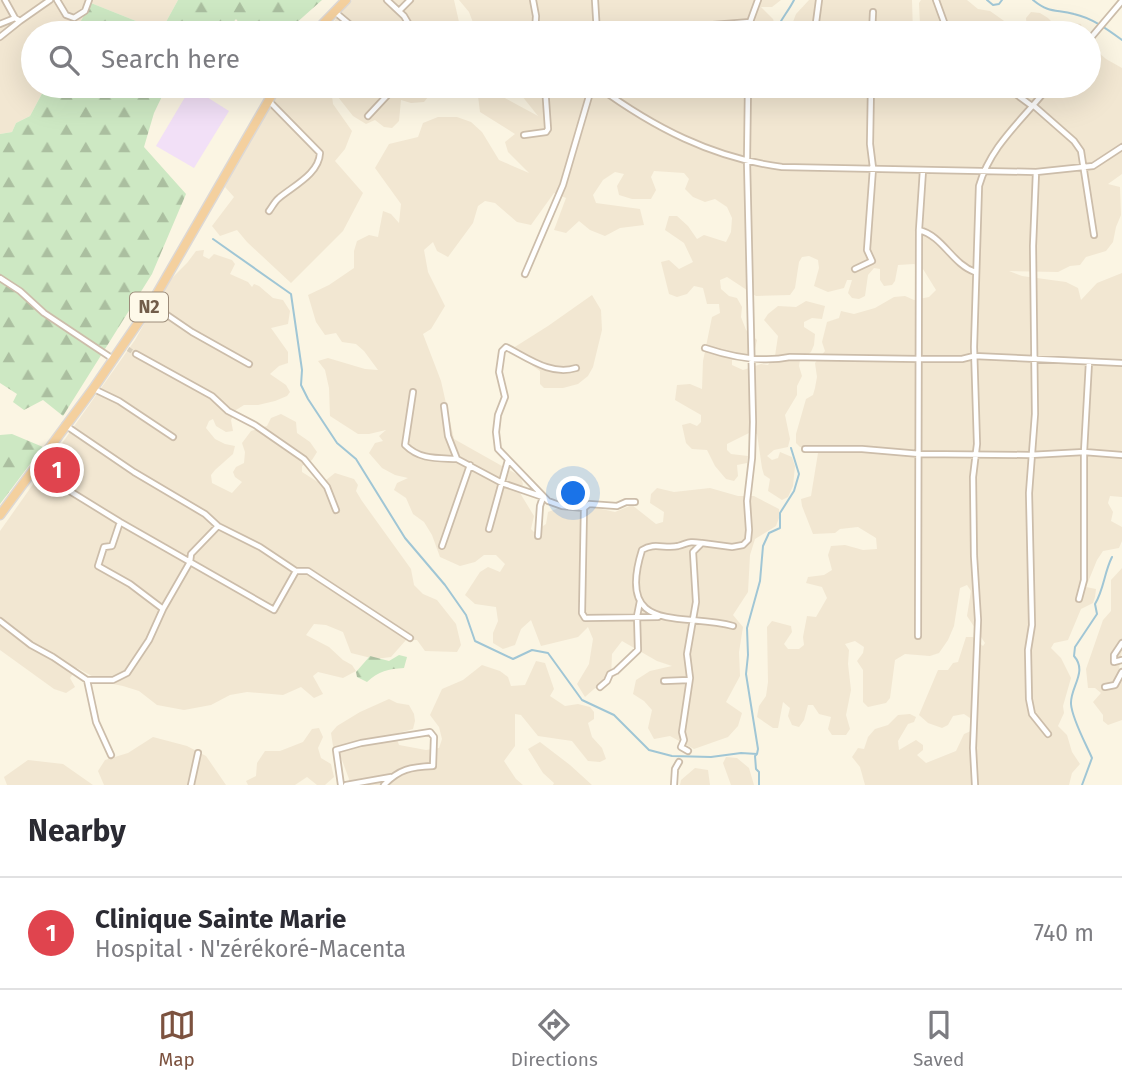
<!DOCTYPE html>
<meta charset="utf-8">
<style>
body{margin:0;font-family:"Fira Sans",sans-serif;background:#f7f7f7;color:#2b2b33}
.you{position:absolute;left:574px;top:494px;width:24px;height:24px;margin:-18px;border:5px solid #fff;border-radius:50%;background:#1a73e8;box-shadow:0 0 0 10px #1a73e833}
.badge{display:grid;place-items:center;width:46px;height:46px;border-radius:50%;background:#7c523f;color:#fff;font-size:23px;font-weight:700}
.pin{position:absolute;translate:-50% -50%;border:4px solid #fff;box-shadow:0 2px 7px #0006}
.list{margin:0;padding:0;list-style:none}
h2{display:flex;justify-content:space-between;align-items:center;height:91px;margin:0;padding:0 28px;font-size:30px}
h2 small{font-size:23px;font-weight:400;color:#7c7c81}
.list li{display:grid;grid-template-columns:46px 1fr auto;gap:21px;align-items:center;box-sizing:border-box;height:112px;padding:0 28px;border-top:2px solid #e1e1e2}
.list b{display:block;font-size:26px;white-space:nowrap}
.list p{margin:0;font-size:23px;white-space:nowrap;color:#7c7c81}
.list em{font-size:23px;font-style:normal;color:#7c7c81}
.icon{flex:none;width:38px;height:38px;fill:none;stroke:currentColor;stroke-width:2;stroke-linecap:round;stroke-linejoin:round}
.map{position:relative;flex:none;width:1122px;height:785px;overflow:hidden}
.search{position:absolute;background:#fff;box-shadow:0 7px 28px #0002;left:21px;right:21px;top:21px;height:77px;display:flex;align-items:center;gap:18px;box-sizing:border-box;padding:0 24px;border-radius:38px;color:#7c7c81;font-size:26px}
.sheet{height:203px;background:#fff}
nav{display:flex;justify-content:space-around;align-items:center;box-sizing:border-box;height:98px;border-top:2px solid #e1e1e2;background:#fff;font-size:19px;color:#7c7c81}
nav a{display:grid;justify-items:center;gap:4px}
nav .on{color:#7c523f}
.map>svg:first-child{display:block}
.residential{fill:#f2e7d2}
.education{fill:#f2e0f7}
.forest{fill:url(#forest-firs)}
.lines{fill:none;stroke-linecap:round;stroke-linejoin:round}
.stream{stroke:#a0c6d5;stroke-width:2}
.minor-tunnel{stroke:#d9cfbd;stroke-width:4.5;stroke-dasharray:4.5 2;stroke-linecap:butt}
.minor-casing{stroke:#ccbdaa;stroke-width:8}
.trunk-casing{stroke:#ddd8d4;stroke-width:11}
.minor{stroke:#fff;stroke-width:4.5}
.trunk{stroke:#f4d09e;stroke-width:8}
.labels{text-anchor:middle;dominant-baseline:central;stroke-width:6;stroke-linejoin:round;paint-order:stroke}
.shield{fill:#fef9e9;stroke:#9c8c7a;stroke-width:2}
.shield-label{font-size:18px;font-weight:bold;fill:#725d4a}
</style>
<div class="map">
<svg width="1122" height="785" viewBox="0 0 1122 785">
<defs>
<pattern id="forest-firs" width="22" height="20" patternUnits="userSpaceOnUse" patternTransform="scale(1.75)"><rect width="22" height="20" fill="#cde8c3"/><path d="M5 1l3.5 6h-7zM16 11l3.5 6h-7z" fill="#abbfa0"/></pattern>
</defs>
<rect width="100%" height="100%" fill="#fbf5e3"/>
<path class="residential" d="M0,0H178L161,31L91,3L74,33H33V86H46L30,116L16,123L12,132L0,134Z
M352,0H454L459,22L457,33H324Z
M459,0H781L772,7H761L773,19L775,25L770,33H477L469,12Z
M809,0H912L913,33H792L791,27L796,14Z
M921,0H967L978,9L990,11L1007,23L1010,33H915L920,25L919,3Z
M1031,12L1040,13L1048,18L1053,23L1055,32L1073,23L1081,24L1083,33H1027L1026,18Z
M1089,44L1106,59L1122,68V174L1108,184L1120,187L1121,215L1116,227L1113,242L1106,251L1086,257L1080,265L1070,266L1058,272L1009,271L1022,276L1066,282L1078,288L1081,300L1097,283L1122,273V497L1110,496L1108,503L1113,512L1111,521L1122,527V541L1119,548L1103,551L1097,560L1086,587L1096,589L1095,597L1093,603L1081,609L1068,640L1054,643L1051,648L1061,658L1071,678L1063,706L1064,713L1058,726L1067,735L1072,752L1080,764L1072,773L1069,785H865L860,767L852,757L858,748L864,749L868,737L875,729L888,725L898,715L910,714L916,717L914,722L908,724L898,741L899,750L916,740L923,745V750L917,755L926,763L956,751L964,734L971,731L970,718L964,714L953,716L948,725L942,728L928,723L919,715L938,670H948L953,663L958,662L966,637H973L983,646L985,643L967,616L971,591L967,585L960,588L954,626L948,640L939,653L930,656L905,654L895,660L890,698L886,703L868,707L863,702V670L857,661L863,653L864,647L855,641L845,644L849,650L848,664L851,690L846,715L850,729L846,735H832L828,729L831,717L819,714L813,705H808L804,720L799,727L792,725L788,716L790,708L783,702L778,728H773L757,717L759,706L766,696L768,682L767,627L772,621L791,626L792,632L784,644L788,649H799L804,645L803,637L807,616L816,617L827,598L822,587L806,583L808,577L824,575L832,570L828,555L831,546L845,545L863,550L877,549L876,538L858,527L840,529L835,533L813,534L802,506L801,499L811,496L818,453L823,447H800L796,443V434L806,399L813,395L815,388L817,377L815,363L825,351L822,342L827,322L839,318L841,311L854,314L875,308L894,297L905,296L914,300L929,297L936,290L923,269L914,264L898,265L895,281L892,285L884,286L880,280V269L874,268L868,275L865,296L859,299L852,298L848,293L852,280H847L844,288L828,292L814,286L819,268L818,260L809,256L802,257L799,262L795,288L790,295L756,296L727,277L720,280L721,289L729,296L737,298L742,307L741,317L746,330L757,340L754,353L732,360V365L743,370L761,364L768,365L775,356L778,336L764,320L768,314L778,306L796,307L806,301L825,306L822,319L812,318L804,322V327L815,334L814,345L811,352L800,360L799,366L802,376L797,386V395L785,415L790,439L788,447L774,450L767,456L772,460L778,458L780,452L792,457L795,466L793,486L788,497L782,500L768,491L770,479L764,475L762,468L757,434L749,433L727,444V450L731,454L748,456L747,463L737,465L738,476L734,481L726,479L715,466L707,450L692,449L686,443L682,425L690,423L697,426L701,422V415L675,400L677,385L690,384L702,389L703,361L712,317L720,313L719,304H707L703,288L694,286L687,294L677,297L669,294L661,262L669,260L679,269L693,262L684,243L665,230L669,216H677L688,226L697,239L704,235L726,242L731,232L732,218L727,207L715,199L705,202L693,197L685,189L689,179L684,173L654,171L651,177L656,190L651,199H632L619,195L617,186L624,174L615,172L603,180L593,195L596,203L640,209L644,225L620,228L605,236L590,230L579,221L566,233L554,230L566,198L554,193L531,225L517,222L495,203L485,201L478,206L473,223L448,257L437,251L433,242L424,250L428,272L445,306L431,329L423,334L441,381L454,439L520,476L523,484L520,493L534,516L531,529L534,532L546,524L548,512L559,508L578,510L597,508L615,512L632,505L656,524L663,522L664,512L650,503L651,494L657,488L674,492L710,488L738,496H754L779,509V518L776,526L755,539L750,555L748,592L733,615L743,627L739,652L740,676L726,702L742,713L738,726L728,737L694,749L670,736L654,739L648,728L652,710L644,701L633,694L636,680L650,671L672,666L657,661L622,641L612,654L611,680L594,689L585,697L577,684L589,664L593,639L588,627L578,637L541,646L531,620L521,629L515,645L503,649L493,643V633L498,621L496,607L475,604L465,595L480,572L488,567L500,572L505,564L496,555H484L475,562L460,566L440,557L432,535L424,522L413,514L406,498L394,490L397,483L408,478L395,475L382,468L369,453L375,443L383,441L379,436L386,430L369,434H358L330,416L329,388L325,370L318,361L328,358L365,369L378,370L364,351L356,344L342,342L336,333L325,335L316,322L308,295L329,285L354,268V251L357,241L369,235L378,237L383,211L391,214L399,223L401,204L375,168L389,144L418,137L423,123L438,117H457L471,122L482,132L499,160L529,173L508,152L505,142L515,134L480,112L478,96H501L538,116L514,86H777L779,90L788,87L796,88L797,86H1089Z
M283,86H452L450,88L437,86L424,102L411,103L401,100L399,121L392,128L384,127L375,120L366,124L353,116L338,97L332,96L333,104L352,131L345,149L335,161L363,193L343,231L291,283L247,242L237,230L220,236L212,226L234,197L225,187L247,144Z
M204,250L203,256L209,259L214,254L232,260L235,264L230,274L248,282L252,287L254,284L259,286L273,298L283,300L290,311L288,324L271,328L288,352V363L279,366L270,374L286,385L290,392L287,396L275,401L258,405H244L236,410L231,420L233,431L226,432L216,426L213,419L209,421L206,428L215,439L225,444L235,446L233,454L215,470L211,475L212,483L232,493L242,482L235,477L233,472L236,467L244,463L245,452L242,443L251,431L267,426L271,418L281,414L296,422L297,433L310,442L317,452L312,460L302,466V472L321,484L335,473L354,479L358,485L356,491L362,501L411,569L414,585L423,594L437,600L456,624L461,645L457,652L425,651L417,640H406L391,657L375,659L351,653L343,632L326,625L314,624L306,635L329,647L343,660L352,665L356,671L343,678L318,672L313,676L323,694L314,698L301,687L283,695L247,692L230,695L211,705L184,710L157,705L139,691L123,686L103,682L77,668L70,678L75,687L66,693L54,689L0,650V531L135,340L168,282L187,263L196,251Z
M592,295L601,310L602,330L593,367L588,376L578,384L563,388H544L540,384V371L510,350L548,326Z
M1122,568V650L1119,669L1122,680V720L1108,725L1103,721V715L1093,702L1101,693L1095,688H1088L1086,669L1103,620L1111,611V580Z
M536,661L545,663L554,689L550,696L565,706L578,704L590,707L594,712V719L588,723L592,737L602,748L606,759L600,762L588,761L572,741L538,736L521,715L515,714V746L504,761L516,779L523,785H348L349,779L342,760L333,746L331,733L337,726L360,712L389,699L397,703L409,705L414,714L415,721L413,729L395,734L399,745L426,750L439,748L442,739L439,727L430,715L442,689L463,680L482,665L500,671L508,677L511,686L525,685Z
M319,728L323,737L318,748L321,758L331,764L334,777L325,785H317L307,777L295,785H248L246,781L256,776L257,763L265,751H280L303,742L312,729Z
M153,737L187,746L206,756L226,785H104L98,771L105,760L128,753Z
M540,742L570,765L592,785H553L554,783L543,773L528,749Z
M726,757L737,758L749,768L754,785H731L723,763Z
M28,760L63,764L93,785H7L4,777Z
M695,768L708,770L710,785H680L681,780Z"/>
<path class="education" d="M191,87L229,111L194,168L156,146Z"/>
<path class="forest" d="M178,0H322L285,33H247L236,19L224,33H74L91,3L161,31Z
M46,86H167L154,113L144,147L186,194L152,274L63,416L43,400L24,410L13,402L17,394L0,383V134L12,132L16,123L30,116Z
M12,434L43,447L0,504V435Z
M399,655L407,657L404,668C388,669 379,671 367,682L357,677L356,672L370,656L389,661Z"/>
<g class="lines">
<path class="stream" d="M987,0L993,5L999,4L1002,0
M1033,0C1050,14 1056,9 1074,14C1092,18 1107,29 1122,40
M775,33C780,20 788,12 794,0
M213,239L291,294L302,370L301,385L308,399L337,443L356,459L405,538L445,585L466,615L475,641L513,659L532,650L548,653L582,700L614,715L649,750L672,756L711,757L741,753L757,754
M759,785V772L756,769L755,756L757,754L758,749L746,674L748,655L747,628L760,581L763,546L769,533L780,528V513L794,491L799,474L791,448
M1082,785L1092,758C1086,744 1072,719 1071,704C1070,687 1088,672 1074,656L1075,647L1097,614L1095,604C1104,589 1104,573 1112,557"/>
<path class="minor-tunnel" d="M128,349L136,354"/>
<defs>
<path id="minor" d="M5,0L15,18L20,21L50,0
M57,0L66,15L74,18L85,11L89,0
M387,0L404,16L414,33
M533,0L536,16L535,33
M595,0L597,33
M936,0L948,33
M399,11L410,0
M335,12L360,33
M0,24L15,18
M598,29L700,26L750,22
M750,33V22L758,0
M816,33L815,30L819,0
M872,33L873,12
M0,37L20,21
M1089,40L1122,1
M597,86C653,127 712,158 782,167L1036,172L1093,166L1122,147
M1005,86L1032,106
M1033,105L1074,141L1081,151L1094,235
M368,116L396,86
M524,135L546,132L548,129L545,86
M1036,172L1033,246L1035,414L1029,493L1032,625L1028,650L1029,699L1032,714L1048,734
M269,211C272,207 275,201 279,198C293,186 319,174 320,153L269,101
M919,230C943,236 952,264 975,272
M855,269L872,261L867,250L873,168L870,144L871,86
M525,274L563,185L592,86
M0,278L20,291L44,313L113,359
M151,304L192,332L249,364
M705,348C732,357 762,363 790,357L918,359H962L974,356L1122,363
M136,354L212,396L228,411L255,425L304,459L327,487L336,510
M576,368C551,376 528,358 506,347L502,351L499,372L505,397L498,415L496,432L498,449L548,501L562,506L584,508L589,504L617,506L626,502H635
M94,389L119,401L173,437
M413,392L405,445C420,460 437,458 457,459
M444,406L448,436L457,459L502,483L543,497L540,506L538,536
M805,449H862L920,454L1030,455L1084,452L1122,455
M34,469L120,522L274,610L296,571L260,547L218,526L205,514L134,472L65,425
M584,508L582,613L585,618L658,617
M120,522L112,546L104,547L98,566L130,584L163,609
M489,529L508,460
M701,543C688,541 689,543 678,546C665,549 654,542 642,550C615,636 683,612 733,626
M442,546L470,465
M296,571H308L410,638
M1079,599L1084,580V452L1089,362
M0,621L31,645L53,657L87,680H113L127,673L149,640L163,609L190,562L191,554L218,526
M918,636L919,230L923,170
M1122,643L1114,655V662L1122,660
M87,680L96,722L111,755
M664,681L689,680
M600,687L607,681L610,674L616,671L638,650L637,616L640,601
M1105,687L1115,685L1122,672
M688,751L681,747L684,740L682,732L690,678L687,654L696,602L693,552L702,543L732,547L743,545L748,540L749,530L747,501L752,458L753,422L747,161L748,86
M191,785L198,753
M341,785L336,750L361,743L430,732L434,737L433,766C411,767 399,769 384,785
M346,785L391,777
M674,785L675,769L679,762
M975,785L973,748L978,620L974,556L973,477L977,444L974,347L979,186C991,144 1024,119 1049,86"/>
<path id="trunk" d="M314,33L346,0
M0,515L93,389L151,304L277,86"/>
</defs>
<use href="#minor" class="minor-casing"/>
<use href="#trunk" class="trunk-casing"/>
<use href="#minor" class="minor"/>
<use href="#trunk" class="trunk"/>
</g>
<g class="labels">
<rect class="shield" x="130" y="292.5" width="38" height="29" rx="5"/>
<g class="shield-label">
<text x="149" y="307">N2</text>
</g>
</g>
</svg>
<div class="you"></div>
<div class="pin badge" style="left:57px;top:470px;background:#e0444e">1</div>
<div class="search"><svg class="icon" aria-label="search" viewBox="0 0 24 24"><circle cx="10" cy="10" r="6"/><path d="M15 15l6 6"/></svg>Search here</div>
</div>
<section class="sheet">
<h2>Nearby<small></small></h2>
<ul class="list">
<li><span class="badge" style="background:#e0444e">1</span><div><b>Clinique Sainte Marie</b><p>Hospital · N'zérékoré-Macenta</p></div><em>740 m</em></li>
</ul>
</section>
<nav>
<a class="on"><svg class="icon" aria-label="map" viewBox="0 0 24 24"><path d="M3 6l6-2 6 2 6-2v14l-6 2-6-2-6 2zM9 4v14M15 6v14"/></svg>Map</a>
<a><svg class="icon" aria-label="directions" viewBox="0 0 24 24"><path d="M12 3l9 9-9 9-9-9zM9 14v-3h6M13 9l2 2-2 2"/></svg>Directions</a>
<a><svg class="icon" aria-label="saved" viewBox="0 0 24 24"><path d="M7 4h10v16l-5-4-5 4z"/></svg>Saved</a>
</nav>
